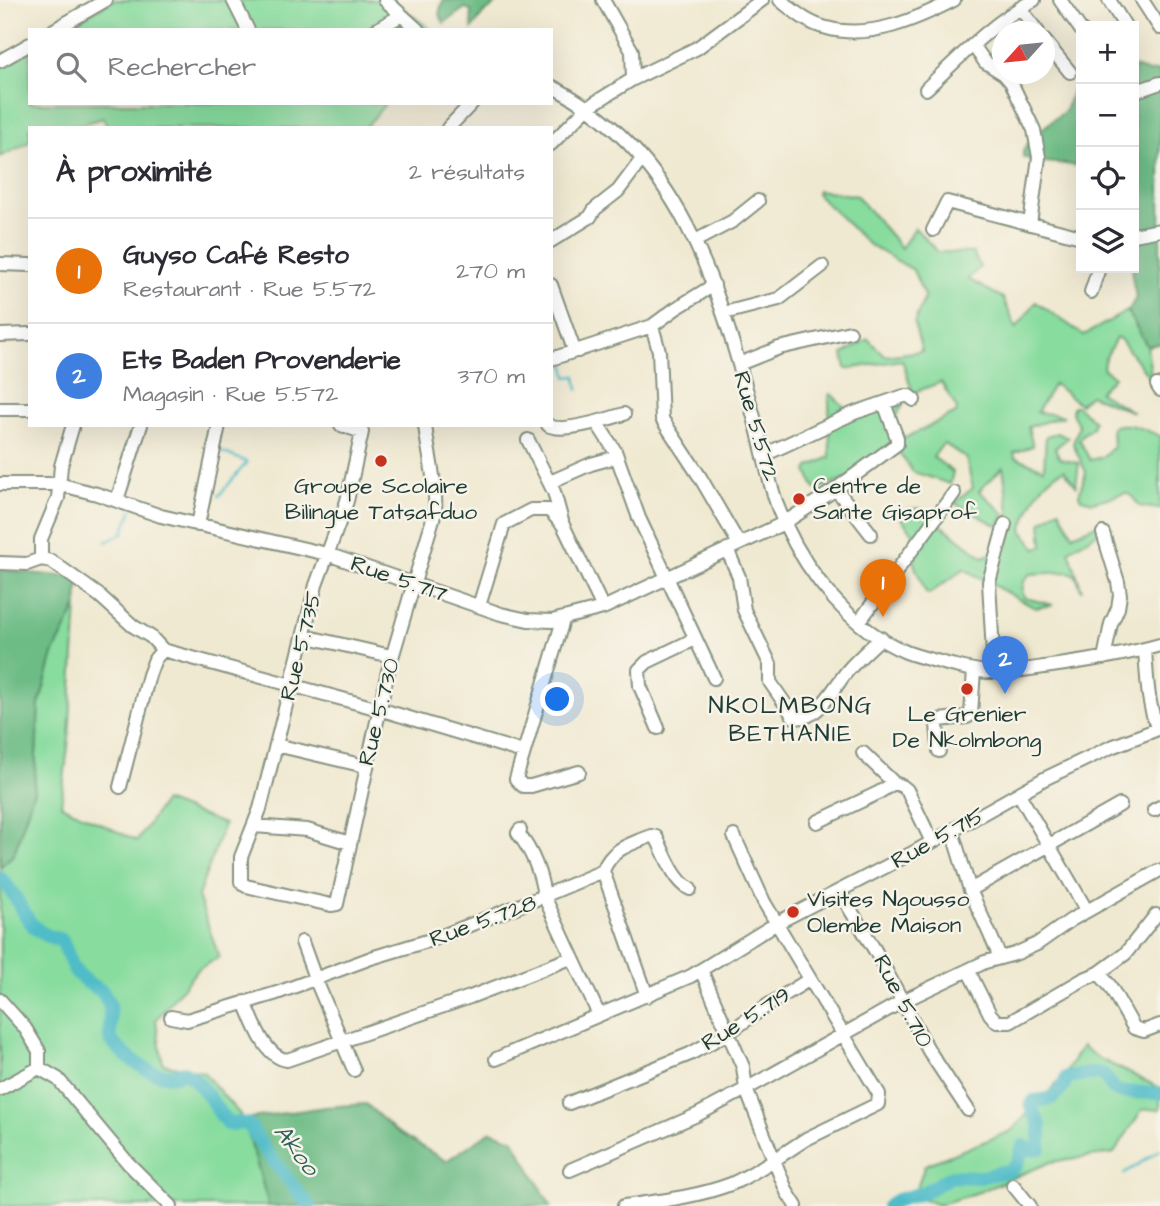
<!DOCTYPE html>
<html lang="fr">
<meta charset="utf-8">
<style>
body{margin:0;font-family:"Architects Daughter",sans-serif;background:#f7f7f7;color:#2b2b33}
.controls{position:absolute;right:21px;top:21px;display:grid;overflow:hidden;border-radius:0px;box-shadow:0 7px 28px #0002}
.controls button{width:63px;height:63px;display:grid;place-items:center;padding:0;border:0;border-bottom:2px solid #e1e1e2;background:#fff;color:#2b2b33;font:35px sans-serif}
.compass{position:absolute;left:992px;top:21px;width:63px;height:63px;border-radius:50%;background:#fff;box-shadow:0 7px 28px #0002;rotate:243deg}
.you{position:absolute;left:558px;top:700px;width:24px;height:24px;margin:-18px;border:5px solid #fff;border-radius:50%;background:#1a73e8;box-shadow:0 0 0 10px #1a73e833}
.badge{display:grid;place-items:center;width:46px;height:46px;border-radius:50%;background:#c8321e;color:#fff;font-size:23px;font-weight:700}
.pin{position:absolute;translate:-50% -58px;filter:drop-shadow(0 2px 4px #0008)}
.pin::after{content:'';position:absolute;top:37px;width:24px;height:21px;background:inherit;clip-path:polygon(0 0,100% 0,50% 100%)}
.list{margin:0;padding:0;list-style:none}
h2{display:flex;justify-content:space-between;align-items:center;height:91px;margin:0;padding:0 28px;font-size:30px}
h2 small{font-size:23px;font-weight:400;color:#7c7c81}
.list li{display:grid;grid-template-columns:46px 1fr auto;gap:21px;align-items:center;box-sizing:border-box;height:105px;padding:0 28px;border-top:2px solid #e1e1e2}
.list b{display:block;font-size:26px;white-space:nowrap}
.list p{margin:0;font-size:23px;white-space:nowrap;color:#7c7c81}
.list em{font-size:23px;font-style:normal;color:#7c7c81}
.icon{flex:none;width:38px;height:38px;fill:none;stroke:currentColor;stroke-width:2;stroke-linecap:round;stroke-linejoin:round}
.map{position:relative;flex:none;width:1160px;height:1206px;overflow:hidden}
.search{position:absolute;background:#fff;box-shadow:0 7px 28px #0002;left:28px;top:28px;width:525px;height:77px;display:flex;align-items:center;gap:18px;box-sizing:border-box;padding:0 24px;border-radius:0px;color:#7c7c81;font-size:26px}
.panel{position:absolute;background:#fff;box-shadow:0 7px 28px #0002;left:28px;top:126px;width:525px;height:301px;border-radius:0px}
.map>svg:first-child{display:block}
.green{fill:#87dc9e;stroke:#538c69;stroke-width:2}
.forest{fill:#6dbc85;stroke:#467c5c;stroke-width:2}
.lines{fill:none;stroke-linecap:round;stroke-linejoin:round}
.stream{stroke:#4fbcc8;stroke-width:2.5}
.river{stroke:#4fbcc8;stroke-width:14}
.minor-casing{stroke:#889382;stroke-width:16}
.minor{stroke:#fff;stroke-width:12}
.poi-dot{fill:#c8321e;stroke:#f7f3e8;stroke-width:2.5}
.labels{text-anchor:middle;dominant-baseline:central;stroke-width:5;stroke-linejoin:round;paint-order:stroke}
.street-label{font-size:23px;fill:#1f3d34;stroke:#f7f3e8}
.poi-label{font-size:23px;fill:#1f3d34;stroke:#f7f3e8}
.neighbourhood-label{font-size:24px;letter-spacing:2px;fill:#1f3d34;stroke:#f7f3e8}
.water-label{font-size:24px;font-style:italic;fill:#2b5d59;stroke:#f7f3e8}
</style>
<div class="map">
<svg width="1160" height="1206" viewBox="0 0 1160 1206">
<rect width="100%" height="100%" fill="#f7f3e8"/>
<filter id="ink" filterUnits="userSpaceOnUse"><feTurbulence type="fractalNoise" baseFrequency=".0143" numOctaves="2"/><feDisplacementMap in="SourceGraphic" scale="14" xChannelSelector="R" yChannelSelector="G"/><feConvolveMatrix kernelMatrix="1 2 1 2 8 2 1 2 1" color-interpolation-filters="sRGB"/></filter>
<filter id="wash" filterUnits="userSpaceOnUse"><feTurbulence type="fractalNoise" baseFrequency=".00686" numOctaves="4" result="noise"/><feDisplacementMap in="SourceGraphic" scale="28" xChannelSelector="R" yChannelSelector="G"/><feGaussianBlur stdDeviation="1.57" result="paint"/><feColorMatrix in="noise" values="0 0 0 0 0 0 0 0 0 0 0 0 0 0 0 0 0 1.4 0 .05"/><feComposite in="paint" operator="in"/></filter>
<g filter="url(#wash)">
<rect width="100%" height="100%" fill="#f0e9d1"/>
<path class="green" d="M114,0H391L432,30H59Z
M30,45V103H386L365,128H108L103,118L68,128H30V142L0,157V61Z
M818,190L857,196L901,248L915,228L938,252L973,253L980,267L968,279L1003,298L1016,328L1036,302L1084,335L1127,311L1147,346L1152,381L1120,339L1116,338L1104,361L1103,368L1114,377L1099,392L1133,412L1090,395L1080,404L1054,384L1037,412L1064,416L1028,427L1033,446L1014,453L1015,457L1044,469L1046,436L1057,433L1068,438L1055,448L1060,459L1079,463L1076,485L1064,470C1039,479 1030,507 1022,530L1036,548L1043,546L1041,523L1059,509L1073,535L1101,523L1102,530L1069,550L1082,591L1076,576L1070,572L1030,574L1024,581L1022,592L1025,598L1053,605L1035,608L964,569L929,594L926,593L914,564L916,536L901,519L908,510L919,508L983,557L997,551L1011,526L1003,467L979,491L1005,514L1000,524L996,525L954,503L973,488L966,458L946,445L943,444L933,457L953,472L950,484L913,472L895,447L846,480L815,489L807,471L809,467L830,457L829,395L831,394L854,416L903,405L894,421L903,439L956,413L957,409L941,382L913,393L902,360L846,369L843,354L868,339L885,356L922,351L914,323L925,297L913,270L868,244L817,194Z
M1073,406H1077L1094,421L1092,428L1083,434L1079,440L1090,460L1102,457L1113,447L1112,427C1128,420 1145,430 1160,436V509L1139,506L1133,497L1126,493L1093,502L1081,499L1079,495L1086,472L1073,444L1079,426L1072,413Z
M77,606L69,738L61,805L137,841L164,801L224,824L198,896L219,957L197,970L156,1020L163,1064L203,1072L244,1119L269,1206H0V867L14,854L34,790L39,705L53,654Z
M1082,1046L1098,1058L1160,1088V1109L1142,1110L1114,1153L1051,1162L979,1192L938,1205L914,1195L925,1165L1011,1131L1062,1078Z"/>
<path class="forest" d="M443,0H501L483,14L472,29L471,10L465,8L444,23L439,14Z
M1134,67L1148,72L1160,71V344L1147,346L1128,311L1136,298L1132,276L1134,253Z
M1081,79V167C1062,161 1042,165 1023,157V150L1038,132L1065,111L1074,86Z
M0,570L79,578L77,606L53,654L39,705L34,790L14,854L0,867Z
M366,1104L396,1131L446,1161L491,1131L513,1139L551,1206H269L244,1119L325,1107Z"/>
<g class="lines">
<path class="stream" d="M564,360L567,377L576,376L578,390
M217,450L247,462L219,496
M106,542L123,533L132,510
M1124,1174L1160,1150"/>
<path class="river" d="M0,878C27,903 20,932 62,940L74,970L88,983L102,991L110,1005V1039C126,1058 158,1085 184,1072C204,1083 214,1107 228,1124L241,1123L249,1125L265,1150L309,1206
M888,1206L897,1200L922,1193L952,1176L980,1177L1011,1170L1017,1164L1023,1146L1030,1149L1040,1148V1126L1031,1106L1034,1101C1052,1100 1061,1095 1067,1077L1098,1073L1103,1074L1113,1088L1119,1092L1160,1093"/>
</g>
</g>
<g filter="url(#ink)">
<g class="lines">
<defs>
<path id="minor" d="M233,0L248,30
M385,0L418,30
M603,0L632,51L633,79
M780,0C794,11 808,24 827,28C870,40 917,19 954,0
M1060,0L1081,30
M1109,0L1125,26
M1142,0L1160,28
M1020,8L1038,32
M54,30L106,0
M376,30L400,16
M1044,40L1070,72
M973,45L985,62L1004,74L1011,82L1034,130L1039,157L1030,224
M0,61L30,44
M551,86C685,154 720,295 757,428C765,459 771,495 785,524C809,576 851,629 906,652C919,657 933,660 947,664C960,667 974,671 988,672C1009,673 1030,669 1051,666C1088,661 1124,655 1160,645
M926,89C960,57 993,22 1034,0
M1134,92L1160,83
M448,128L472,103
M551,144L588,107L633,79L697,48L762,0
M933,230L947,202L1081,237
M1134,235L1160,230
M551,241L590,217L595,209L618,191L642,159
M695,241L733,221L758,201
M0,264L30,265
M551,285L573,347L578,351
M1091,292L1099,268
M724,313L779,299L822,266
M652,326L659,351L662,419L700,477L739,544
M0,335L30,334
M551,359L652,326L675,309L714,285
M739,364L779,348L850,332
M1157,385L1160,390
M0,409H30
M597,423L615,451L639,518L714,678
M341,425L362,432L347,501L316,585L260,809L241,857V882L246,886L331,905L337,904L388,671L435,512C437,483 428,454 425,425
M548,425C561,434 608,419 624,414
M528,440L554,492L562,521
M764,455L854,413L904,396H909L914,400
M550,482L591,464L616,457
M0,484H58L97,494L161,516L327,554L501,614L528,620L552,621L603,608L784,523L836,489L871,534
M836,489L897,444V438L884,403
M117,500L141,425
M198,525L219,425
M1103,533L1118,582L1120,595L1118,608L1111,624L1104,658
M727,549L739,577L744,610L770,664V682L794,717C818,723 836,683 849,669C859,658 870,648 881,638
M41,559V539L58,498L61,466L73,425
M0,563L27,564L41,559L51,561L100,596L133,626L151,637L163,650
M479,606L504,524L531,510H549L563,525L603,608
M563,620L516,779L523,786H531L579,772
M859,622L954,493
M304,636L391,656
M994,672L989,582L1005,524
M658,728L640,686L639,670L647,662L695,639
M276,745L365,766
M939,751L937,724L939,720L967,717L971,714L974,670
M863,753L894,783
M120,787L149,675L155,659L163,650L379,709L523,752
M1019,794L1087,911
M1154,810L1160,807
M817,822L878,793L894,783L902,786L907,790L932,842
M254,826L307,830L350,843
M520,830L518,833C532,851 541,874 544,896L603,871C611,849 630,844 651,836L656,837C665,853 673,880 690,889
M952,831L970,890L1000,957
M603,871L647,996
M970,890L1120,805
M839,891L876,952L929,1051L968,1110
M302,942L315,978L354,1070
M968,970L990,1014L997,1022H1010L1084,979L1099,973L1110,986L1134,1028L1144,1031L1160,1025
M1099,973L1125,954L1156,915
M0,1000L25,1028L39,1051V1068
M245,1002C253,1020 264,1057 287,1060L470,997L571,958
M171,1017L187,1020L277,993L371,958L434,939L544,896L599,1015
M496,1059L691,976L777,923L916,851L1044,779L1111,747L1158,729C1147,704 1147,676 1145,650
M39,1068L58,1079L128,1163L171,1206
M0,1089L39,1068
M569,1103L690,1054L728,1033L765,1007L810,979L764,902L734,836
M570,1170L697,1115L746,1089L743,1067L701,970
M1013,1185L1030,1206
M624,1206C660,1201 697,1197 731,1184C746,1178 760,1168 774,1160L746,1089L903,1001L985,962L1015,954L1037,944L1071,920L1158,871
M796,1206L787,1192L774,1160L806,1139L878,1104L879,1094L810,979"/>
</defs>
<use href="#minor" class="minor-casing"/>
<use href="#minor" class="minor"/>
</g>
</g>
<g class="poi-dot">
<circle cx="381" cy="461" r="7"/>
<circle cx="799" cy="499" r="7"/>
<circle cx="967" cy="689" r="7"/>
<circle cx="793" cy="912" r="7"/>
</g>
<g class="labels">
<g class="street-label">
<text transform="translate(756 426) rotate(74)">Rue 5.572</text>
<text transform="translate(399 579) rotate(19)">Rue 5.717</text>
<text transform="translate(301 646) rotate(-76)">Rue 5.735</text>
<text transform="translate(379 712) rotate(-76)">Rue 5.730</text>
<text transform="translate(938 838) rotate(-29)">Rue 5.715</text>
<text transform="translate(483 921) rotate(-20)">Rue 5.728</text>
<text transform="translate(903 1001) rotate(62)">Rue 5.710</text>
<text transform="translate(746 1019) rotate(-32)">Rue 5.719</text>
</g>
<g class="poi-label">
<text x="381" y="486">Groupe Scolaire<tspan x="381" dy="26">Bilingue Tatsafduo</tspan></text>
<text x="813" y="486" text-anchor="start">Centre de<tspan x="813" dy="26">Sante Gisaprof</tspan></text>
<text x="967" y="714">Le Grenier<tspan x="967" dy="26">De Nkolmbong</tspan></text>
<text x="807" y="899" text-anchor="start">Visites Ngousso<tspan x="807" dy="26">Olembe Maison</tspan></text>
</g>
<g class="neighbourhood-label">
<text x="791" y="706">NKOLMBONG<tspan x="791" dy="28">BETHANIE</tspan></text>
</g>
<g class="water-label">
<text transform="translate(296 1150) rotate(53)">Akoo</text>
</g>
</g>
</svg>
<div class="controls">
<button>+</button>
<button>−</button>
<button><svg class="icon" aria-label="locate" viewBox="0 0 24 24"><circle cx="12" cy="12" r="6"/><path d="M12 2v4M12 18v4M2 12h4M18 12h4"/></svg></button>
<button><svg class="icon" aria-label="layers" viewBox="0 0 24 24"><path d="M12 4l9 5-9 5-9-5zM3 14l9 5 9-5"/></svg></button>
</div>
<svg class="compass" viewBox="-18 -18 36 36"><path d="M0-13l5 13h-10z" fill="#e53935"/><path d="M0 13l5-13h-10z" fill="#7c7c81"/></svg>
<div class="you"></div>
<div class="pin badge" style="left:883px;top:617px;background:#e8710a">1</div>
<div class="pin badge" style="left:1005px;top:694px;background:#3f7fe0">2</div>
<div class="search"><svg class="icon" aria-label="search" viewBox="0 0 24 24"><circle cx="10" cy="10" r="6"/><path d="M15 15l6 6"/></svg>Rechercher</div>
<section class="panel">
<h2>À proximité<small>2 résultats</small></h2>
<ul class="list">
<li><span class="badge" style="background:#e8710a">1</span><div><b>Guyso Café Resto</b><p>Restaurant · Rue 5.572</p></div><em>270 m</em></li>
<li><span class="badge" style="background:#3f7fe0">2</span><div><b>Ets Baden Provenderie</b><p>Magasin · Rue 5.572</p></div><em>370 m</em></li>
</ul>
</section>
</div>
